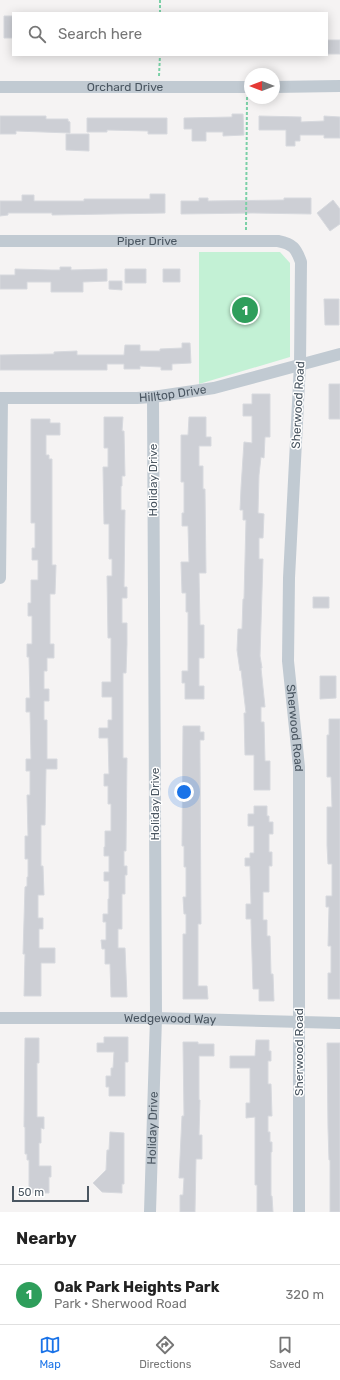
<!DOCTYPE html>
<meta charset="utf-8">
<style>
body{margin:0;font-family:Rubik,sans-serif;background:#f6f6f6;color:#222}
.compass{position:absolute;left:244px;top:68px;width:36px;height:36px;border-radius:50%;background:#fff;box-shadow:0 2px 10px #0003;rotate:270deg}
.scale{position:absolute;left:12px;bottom:10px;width:77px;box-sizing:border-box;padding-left:4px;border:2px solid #4a5661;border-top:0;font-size:11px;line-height:14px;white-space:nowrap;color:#4a5661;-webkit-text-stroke:3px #fff;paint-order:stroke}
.you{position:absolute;left:184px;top:792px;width:14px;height:14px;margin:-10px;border:3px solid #fff;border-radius:50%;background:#1a73e8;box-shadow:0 0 0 6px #1a73e833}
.badge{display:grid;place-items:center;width:26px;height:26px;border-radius:50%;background:#1a73e8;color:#fff;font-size:13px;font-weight:700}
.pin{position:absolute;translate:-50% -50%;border:2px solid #fff;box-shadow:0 1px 4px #0006}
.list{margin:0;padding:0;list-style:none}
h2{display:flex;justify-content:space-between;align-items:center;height:52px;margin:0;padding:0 16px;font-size:17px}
h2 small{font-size:13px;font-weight:400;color:#767676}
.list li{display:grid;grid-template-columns:26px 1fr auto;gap:12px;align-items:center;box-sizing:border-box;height:60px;padding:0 16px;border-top:1px solid #e0e0e0}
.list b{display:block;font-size:15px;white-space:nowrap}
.list p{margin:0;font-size:13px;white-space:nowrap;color:#767676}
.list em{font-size:13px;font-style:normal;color:#767676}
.icon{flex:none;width:22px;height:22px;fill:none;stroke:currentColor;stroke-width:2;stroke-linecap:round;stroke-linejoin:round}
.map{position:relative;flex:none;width:340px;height:1212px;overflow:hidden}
.search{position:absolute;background:#fff;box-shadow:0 2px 10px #0003;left:12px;right:12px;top:12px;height:44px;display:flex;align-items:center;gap:10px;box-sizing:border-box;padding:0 14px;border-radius:0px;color:#767676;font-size:15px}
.sheet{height:112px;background:#fff}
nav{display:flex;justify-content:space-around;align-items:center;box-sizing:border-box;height:56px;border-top:1px solid #e0e0e0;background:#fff;font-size:11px;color:#767676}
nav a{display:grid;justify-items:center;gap:2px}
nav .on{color:#1a73e8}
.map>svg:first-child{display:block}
.green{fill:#c3f1d5}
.building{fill:#cdcfd5;stroke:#d7d9de}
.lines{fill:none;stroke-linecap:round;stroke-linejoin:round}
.path{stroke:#7ad0a6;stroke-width:2;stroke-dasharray:3 2;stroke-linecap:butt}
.minor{stroke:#c1cad2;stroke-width:12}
.labels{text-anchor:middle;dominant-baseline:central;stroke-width:3;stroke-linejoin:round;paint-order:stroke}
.street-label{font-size:12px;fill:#4a5661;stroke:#fff}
</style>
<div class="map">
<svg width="340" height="1212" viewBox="0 0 340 1212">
<rect width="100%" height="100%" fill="#f5f3f3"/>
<path class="green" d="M199,252H280L290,263V357L199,384Z"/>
<path class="building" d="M4,16H13V38H4Z
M327,40H340V54H327Z
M232,114H243L244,135L223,136V132H206V141H192V129H184V118L232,117Z
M0,116H46V119H68V121L70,122V133L16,131V134H0Z
M259,116L301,117V122L324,121V116L340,117V138H324V135H300V141H295V146H286V130H259Z
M87,118H167V134H148V131L107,130V132H87Z
M66,134H89V151L66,150Z
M150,194H165V213L52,215V213H8V215L0,216V201H22V195H34V201H84V199H150Z
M199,198H208V201L284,200V198H311V214L252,213L181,214V201H199Z
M333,200L340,209V224L330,231L317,213Z
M60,267H71V270L107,269V281L83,282V292H51V282H27V289H0V275H15V269L51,270H60Z
M125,269H146V283H125Z
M163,269H180V282H163Z
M109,281H122V290L109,289Z
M324,299H339V325H325Z
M182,343H190L191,363L172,364V370H161V367L140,366V369H124V364H107V370H0V355L54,354V352L77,351V355H124L125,345H140V351H160V349L182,348Z
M329,384H340V419H329Z
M252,394H270V437H265L264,458L261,457L259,475L258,513L264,514L263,538H259V559H263L260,656L262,668H261L265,707H261V722H264L265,761H270V790H254V755H245L244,713H246L241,670L240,671L237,650L238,629H242L243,599H244L246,520H243V510H240L241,488L244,442L252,443V416H243V404H252Z
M104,417H123L122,431H124L125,476H122V486H121V510H125L124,587H127V598H122V623H127V644L126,673H123V758H127L126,851H124V866H127V875H125V894H122V929H118V948H125L127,997H111L110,964H105V949H102L101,940H106V922H103V914H108V899H109V881H104V872H109V856H104V847H105V831H111V804H108V786H104V774H109L108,738H99V728H108V720H112V697H102V682H111V638H108L107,576H112V559H109V524H104L103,467H108V448H104Z
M189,417H206V437H211V446H199V466H203V489H205L206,573H199L200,625H204V658H199V686H204V699H185V683H182V671H188V612H186V593H182L181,562H189L188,526H182V513H184V482H181V435H188Z
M31,419H50V423H60V435H46V455H49V459H52V565H56L55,594H50V644H54V658H47V671H44V689H49V701H44V720H47V759H57V769H46L45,825H41V866H43L44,895H38V918H43V929H39V948H55V963H41V996H24L25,954H23L25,887L27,886V877H28V859H25V836H28L27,795H30V771H26V759H31L30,712H26V698H30L29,657H27V644H32V616H28V603H31V580H38V560H32V548H35V523H31Z
M313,597H329V608H313Z
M320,676H336V698L320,699Z
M329,719H340V999H328V973H331V946H328L329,907H326V896H332V864H328L327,845V807H332L331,777H327V735H329Z
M183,726H200V732H204V740H200V752L201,924H198V986H207L208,999H183V934H186V914H184L183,897H186V867H184V846H182Z
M254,806H267V816H269V822H273V834H269V852H272V866H269V892H263V920H267V936H270L271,974H273L274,1001H259V989H253L251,922V919H246V904H251L250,866H245V858H250V853H254V826H248V814H254Z
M104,1037H128V1062H125V1096H109V1087H106V1076H111V1068H113L114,1052H97V1043H104Z
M25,1038H39V1063H37V1117H44V1129L41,1128V1143H39V1166H51V1177H49V1193H29V1160H27V1154H25V1127H24Z
M256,1040H269V1051H271V1061H268V1084H271L272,1116H268V1132H270V1142H272V1152H271V1196H272L273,1212H257V1185H255V1117L246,1118V1103H250V1068H230V1056H255Z
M183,1042H198V1044H214V1056H199V1100H200L199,1135H202V1159H196L195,1212H180V1195H183L184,1178H179L182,1116H184Z
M327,1043H340V1212H330V1160H329L328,1128Z
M110,1132L124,1133V1184H122V1193L102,1192L93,1183L106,1170L107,1150H109Z"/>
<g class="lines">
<path class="path" d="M160,13V0
M159,76L160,55
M246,230L247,97"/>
<g class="minor">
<path id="s1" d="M0,87H250"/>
<path d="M274,87L340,86"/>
<path id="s2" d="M0,241H278C293,244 296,248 301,262L300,364L289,578L288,661L299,767V1212"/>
<path id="s3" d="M0,398H137L153,397L214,388L340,354"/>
<path d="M0,578L2,398"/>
<path id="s4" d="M0,1018H156L340,1023"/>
<path id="s5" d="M150,1212L156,1018L153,397"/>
</g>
</g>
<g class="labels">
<g class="street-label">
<text stroke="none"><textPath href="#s1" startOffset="125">Orchard Drive</textPath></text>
<text stroke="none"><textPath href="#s2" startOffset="147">Piper Drive</textPath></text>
<text stroke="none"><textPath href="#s3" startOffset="173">Hilltop Drive</textPath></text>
<text transform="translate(298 405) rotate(-87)">Sherwood Road</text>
<text transform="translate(153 480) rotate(-90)">Holiday Drive</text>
<text stroke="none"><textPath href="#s2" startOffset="778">Sherwood Road</textPath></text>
<text transform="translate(155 804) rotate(-90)">Holiday Drive</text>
<text stroke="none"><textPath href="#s4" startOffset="170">Wedgewood Way</textPath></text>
<text transform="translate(299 1052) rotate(-90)">Sherwood Road</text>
<text stroke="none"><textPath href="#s5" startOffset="84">Holiday Drive</textPath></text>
</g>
</g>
</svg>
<svg class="compass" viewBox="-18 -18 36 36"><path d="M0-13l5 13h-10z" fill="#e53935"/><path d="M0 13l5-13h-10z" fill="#767676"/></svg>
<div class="scale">50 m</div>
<div class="you"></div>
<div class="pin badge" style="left:245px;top:310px;background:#2e9e5b">1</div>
<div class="search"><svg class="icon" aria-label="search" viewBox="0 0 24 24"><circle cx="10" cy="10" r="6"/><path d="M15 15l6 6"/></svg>Search here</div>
</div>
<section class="sheet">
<h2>Nearby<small></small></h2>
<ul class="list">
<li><span class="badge" style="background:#2e9e5b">1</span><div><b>Oak Park Heights Park</b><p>Park · Sherwood Road</p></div><em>320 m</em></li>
</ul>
</section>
<nav>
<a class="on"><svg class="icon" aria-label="map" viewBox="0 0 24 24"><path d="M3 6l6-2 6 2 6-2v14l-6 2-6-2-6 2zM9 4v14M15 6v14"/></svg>Map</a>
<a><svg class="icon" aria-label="directions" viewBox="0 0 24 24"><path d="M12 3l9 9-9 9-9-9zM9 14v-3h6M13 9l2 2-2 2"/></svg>Directions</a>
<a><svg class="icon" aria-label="saved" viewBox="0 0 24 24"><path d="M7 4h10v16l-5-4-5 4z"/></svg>Saved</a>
</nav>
